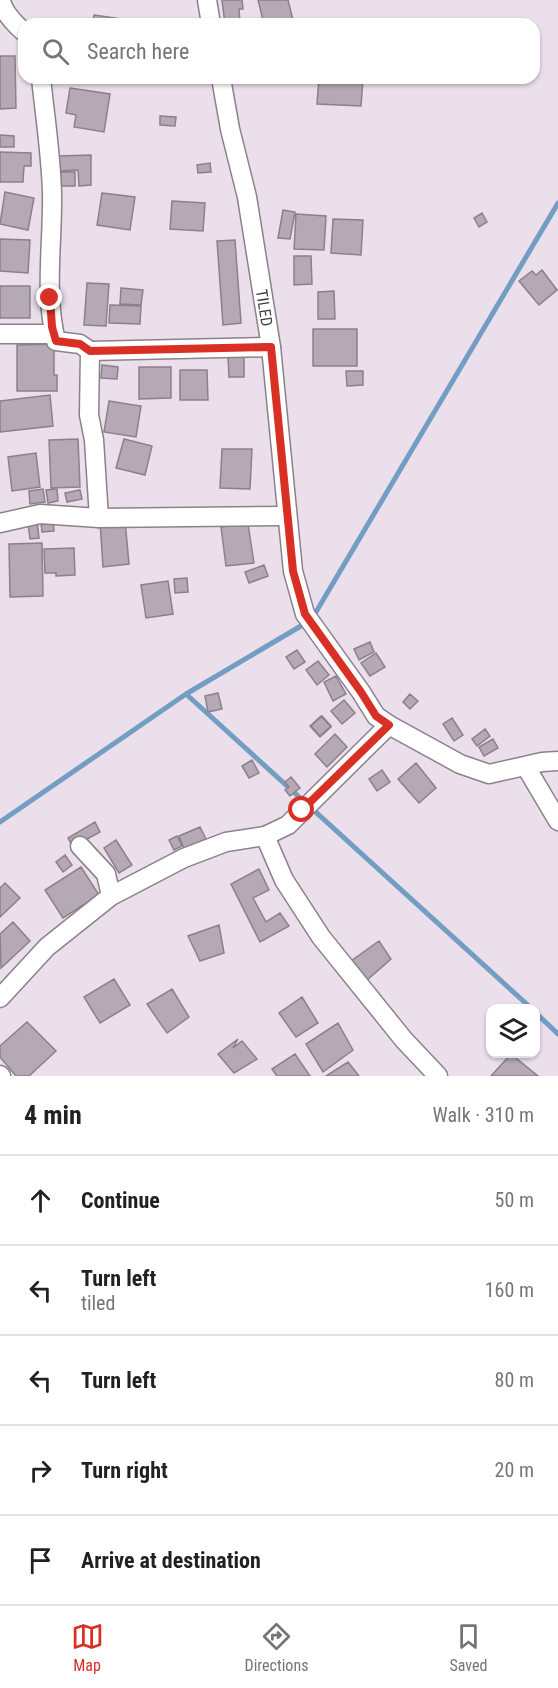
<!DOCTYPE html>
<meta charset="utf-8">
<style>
body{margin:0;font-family:"Roboto Condensed",sans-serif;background:#f6f6f6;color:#202124}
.controls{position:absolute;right:18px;bottom:18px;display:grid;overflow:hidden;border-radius:12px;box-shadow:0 2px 4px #0004}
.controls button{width:54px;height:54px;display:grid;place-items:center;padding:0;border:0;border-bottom:2px solid #e0e0e0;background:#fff;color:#202124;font:30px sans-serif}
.stop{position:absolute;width:18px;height:18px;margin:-14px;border:4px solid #d93025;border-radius:50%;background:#fff}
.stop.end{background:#d93025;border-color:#fff;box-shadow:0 2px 6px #0008}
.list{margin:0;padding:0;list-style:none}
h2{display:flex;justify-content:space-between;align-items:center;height:78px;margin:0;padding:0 24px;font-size:26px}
h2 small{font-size:20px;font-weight:400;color:#757577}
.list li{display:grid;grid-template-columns:39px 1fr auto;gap:18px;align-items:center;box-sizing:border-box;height:90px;padding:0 24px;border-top:2px solid #e0e0e0}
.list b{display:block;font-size:22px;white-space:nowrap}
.list p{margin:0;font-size:20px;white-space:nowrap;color:#757577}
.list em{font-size:20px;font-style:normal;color:#757577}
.icon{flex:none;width:33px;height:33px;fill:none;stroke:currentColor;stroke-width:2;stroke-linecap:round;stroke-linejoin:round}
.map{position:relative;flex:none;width:558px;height:1076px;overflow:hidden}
.search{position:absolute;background:#fff;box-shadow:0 2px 4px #0004;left:18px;right:18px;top:18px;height:66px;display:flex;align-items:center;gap:15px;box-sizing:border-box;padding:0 21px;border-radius:18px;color:#757577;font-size:22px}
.sheet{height:528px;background:#fff}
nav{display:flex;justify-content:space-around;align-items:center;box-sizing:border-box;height:84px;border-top:2px solid #e0e0e0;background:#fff;font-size:16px;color:#757577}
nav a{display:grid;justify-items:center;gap:3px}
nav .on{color:#d93025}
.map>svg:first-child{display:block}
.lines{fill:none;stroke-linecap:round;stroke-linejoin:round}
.stream{stroke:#739dc3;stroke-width:5}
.building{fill:#b4a9b4;stroke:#8b818b;stroke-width:1.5}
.minor-casing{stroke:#8b818b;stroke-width:21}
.minor{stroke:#fff;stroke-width:18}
.route{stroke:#d93025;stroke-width:8}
.labels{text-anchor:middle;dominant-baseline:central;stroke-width:6;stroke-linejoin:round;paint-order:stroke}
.street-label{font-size:16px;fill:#3e3a3e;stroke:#fff}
</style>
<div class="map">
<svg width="558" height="1076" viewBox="0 0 558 1076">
<rect width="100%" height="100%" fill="#eadfeb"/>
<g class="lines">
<path class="stream" d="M313,617L558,203
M186,694L531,1008
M0,822L186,694L306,623
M536,1013L558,1034"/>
</g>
<path class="building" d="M222,0H242L243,9H239L240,23L225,24Z
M258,0H288L294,24H264Z
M94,15L149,23L92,24Z
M0,56H15L16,108L0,109Z
M319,78H363L361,106L317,104Z
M70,88L110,94L104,132L74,127L76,115L66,113Z
M160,116L176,117L175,126L160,125Z
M0,135L14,136V147H0Z
M0,152L31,153V166H24L23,182H0Z
M91,155V185L79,186L78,170L58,171V156Z
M210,163L211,172L198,173L197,165Z
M59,172H75V186H60Z
M5,192L34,198L28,230L0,224Z
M102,193L135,197L130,230L97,225Z
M172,201L205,203L203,231L170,229Z
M283,210L295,212L290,239L278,238Z
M482,213L487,222L479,227L474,218Z
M296,214L326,216L324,250L294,249Z
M333,219L363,220L361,255L331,253Z
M0,239L30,240L28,273L0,271Z
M235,240L241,323L223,325L217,241Z
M294,256H311L312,284L294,285Z
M542,270L557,290L539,305L519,281L532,271L536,275Z
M87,283L109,284L106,326L84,325Z
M0,286H30V318H0Z
M121,288L143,290L141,305L120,304Z
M334,291L335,319H318V292Z
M110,305L141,306L140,324L109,323Z
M313,329H357V366H313Z
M54,344V375H57V391H17V345Z
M228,357H244V377H229Z
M102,365L118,367L117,379L101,378Z
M139,367H171V398L139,399Z
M180,370H207L208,400H180Z
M346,371H363V385L347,386Z
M50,395L53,426L0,432V401Z
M109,401L141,406L136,437L104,432Z
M78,439L80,487L51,488L49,440Z
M124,439L152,446L145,475L116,468Z
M222,449H252L250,489L220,488Z
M36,453L40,487L12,491L8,457Z
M43,489L45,502L30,504L29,491Z
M57,489L58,501L48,503L46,490Z
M80,490L82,499L67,502L65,493Z
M125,520L129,564L103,567L100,522Z
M37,521L39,538L30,539L28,523Z
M53,521L54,531L42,532L41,522Z
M248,524L254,563L226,566L221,527Z
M42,543L43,596L10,597L9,544Z
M74,548L75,575L56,576V573H45L44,549Z
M264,565L268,576L249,583L245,572Z
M187,578L188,592L175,593L174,579Z
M168,581L173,614L146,618L141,585Z
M370,642L374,652L359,660L354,649Z
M297,650L305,662L294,669L286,657Z
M376,653L385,667L370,676L361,663Z
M318,661L329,675L317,685L306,670Z
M336,676L346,694L333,701L324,682Z
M218,693L222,709L208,712L205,696Z
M410,694L418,701L410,709L403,702Z
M344,700L355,713L342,724L331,711Z
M321,716L331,727L320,737L310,726Z
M322,716L331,726L320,736L311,726Z
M452,718L463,735L454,741L443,724Z
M485,729L490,736L477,746L472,739Z
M335,734L347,747L327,767L315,754Z
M493,739L498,748L484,756L479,747Z
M252,760L259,773L249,778L242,766Z
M416,763L436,788L419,803L398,779Z
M382,770L390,782L377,791L369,779Z
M291,777L300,788L290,796L285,790L289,787L285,782Z
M95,822L100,832L73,847L68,838Z
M200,827L206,839L184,849L179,836Z
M177,836L182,846L174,850L169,840Z
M116,840L132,865L119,873L104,848Z
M65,855L72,865L63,872L56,862Z
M81,867L99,895L63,918L45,890Z
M259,869L269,890L253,898L266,922L280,913L289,926L260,942L231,884Z
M5,883L20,898L0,917V888Z
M13,922L30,941L1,968L0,934Z
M219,925L224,953L200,961L188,936Z
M379,941L391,959L366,981L351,961Z
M114,979L130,1005L100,1023L84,997Z
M172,989L189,1017L167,1033L147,1004Z
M302,997L318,1023L296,1037L279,1013Z
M27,1022L56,1051L29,1076H16L0,1057V1046Z
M338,1023L353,1050L323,1072L306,1044Z
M238,1039L233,1048L242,1041L257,1059L234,1073L218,1054Z
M295,1054L310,1076H277L272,1069Z
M511,1054L538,1076H491Z
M348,1062L359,1076H326Z"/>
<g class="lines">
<defs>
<g id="minor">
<path d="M1,0C3,12 15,24 24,32"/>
<path d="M207,0L211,24"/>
<path d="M41,78C45,116 51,155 52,193C53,242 44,293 56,341L80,344L90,351L89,415L94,440L99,518"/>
<path id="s1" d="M221,78L230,129L247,197L271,347L293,571L305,614L361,692L376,716L389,725"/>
<path d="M0,334H54"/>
<path d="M90,351L271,347"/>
<path d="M0,523L40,514L99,518L286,516"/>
<path d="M526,767L558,821"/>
<path d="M265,836L284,880L321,937L404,1040L438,1076"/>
<path d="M80,846L106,874L111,896"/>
<path d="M0,998L47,947L111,896L184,858L226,842L265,836L288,825L389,725L460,764L489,774L542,762L558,761"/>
<path d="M0,1075L1,1076"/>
</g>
</defs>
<use href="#minor" class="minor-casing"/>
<use href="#minor" class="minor"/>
</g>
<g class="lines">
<path class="route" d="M50,298L52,327L56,341L80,344L90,351L271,347L293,571L305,614L361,692L376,716L389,725L302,810"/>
</g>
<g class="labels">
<g class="street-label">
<text stroke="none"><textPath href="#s1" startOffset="234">TILED</textPath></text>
</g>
</g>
</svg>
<div class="controls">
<button><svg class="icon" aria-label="layers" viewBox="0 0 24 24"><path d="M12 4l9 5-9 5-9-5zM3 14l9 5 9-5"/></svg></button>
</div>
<div class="stop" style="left:302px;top:810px"></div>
<div class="stop end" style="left:50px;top:298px"></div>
<div class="search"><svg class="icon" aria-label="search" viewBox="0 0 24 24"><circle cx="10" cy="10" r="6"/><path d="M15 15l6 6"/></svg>Search here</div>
</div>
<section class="sheet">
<h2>4 min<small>Walk · 310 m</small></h2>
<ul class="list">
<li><svg class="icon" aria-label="ahead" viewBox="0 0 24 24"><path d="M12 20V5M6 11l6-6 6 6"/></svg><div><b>Continue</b></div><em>50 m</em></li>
<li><svg class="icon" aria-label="left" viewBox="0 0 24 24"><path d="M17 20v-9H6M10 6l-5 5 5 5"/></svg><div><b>Turn left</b><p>tiled</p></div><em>160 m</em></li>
<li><svg class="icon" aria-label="left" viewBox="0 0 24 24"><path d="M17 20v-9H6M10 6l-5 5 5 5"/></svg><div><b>Turn left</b></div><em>80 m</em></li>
<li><svg class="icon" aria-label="right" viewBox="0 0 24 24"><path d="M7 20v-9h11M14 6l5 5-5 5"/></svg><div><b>Turn right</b></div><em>20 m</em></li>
<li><svg class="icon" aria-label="arrive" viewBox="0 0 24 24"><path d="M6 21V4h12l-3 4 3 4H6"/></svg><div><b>Arrive at destination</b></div></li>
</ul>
</section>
<nav>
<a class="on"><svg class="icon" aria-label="map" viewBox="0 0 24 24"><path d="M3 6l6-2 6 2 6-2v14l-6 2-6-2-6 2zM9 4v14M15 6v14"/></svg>Map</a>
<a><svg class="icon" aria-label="directions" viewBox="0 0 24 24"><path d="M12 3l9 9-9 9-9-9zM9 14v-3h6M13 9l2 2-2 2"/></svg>Directions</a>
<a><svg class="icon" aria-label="saved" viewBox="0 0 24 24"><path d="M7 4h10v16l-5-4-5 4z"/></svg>Saved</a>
</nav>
